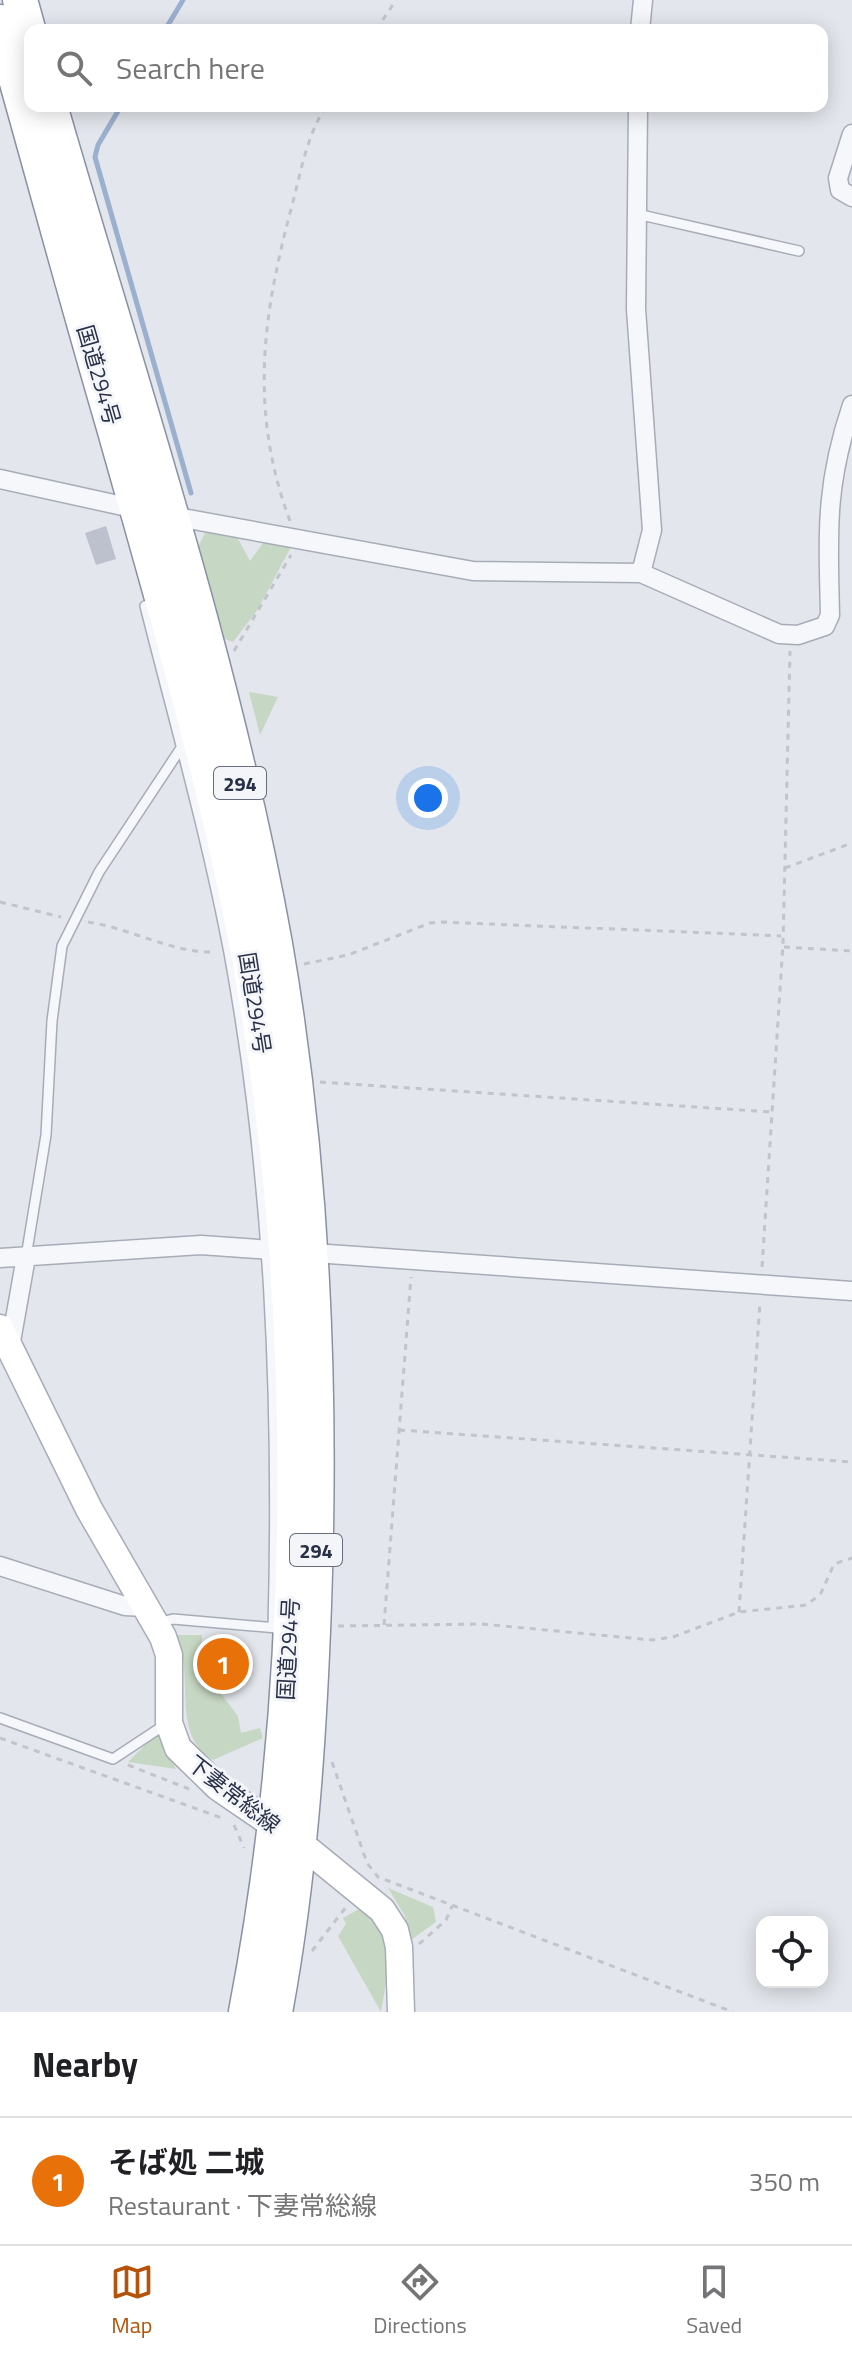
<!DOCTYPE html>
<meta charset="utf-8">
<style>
body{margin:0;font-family:"Titillium Web","Noto Sans JP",sans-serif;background:#f2f2f2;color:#202124}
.controls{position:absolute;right:24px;bottom:24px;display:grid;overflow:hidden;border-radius:16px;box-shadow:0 4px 20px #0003}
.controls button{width:72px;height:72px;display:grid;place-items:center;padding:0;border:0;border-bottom:2px solid #e0e0e0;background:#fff;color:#202124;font:40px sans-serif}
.you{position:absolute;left:428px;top:798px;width:28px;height:28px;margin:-20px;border:6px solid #fff;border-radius:50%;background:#1a73e8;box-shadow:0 0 0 12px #1a73e833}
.badge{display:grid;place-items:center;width:52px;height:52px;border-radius:50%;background:#b45309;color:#fff;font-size:26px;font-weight:700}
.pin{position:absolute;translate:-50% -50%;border:4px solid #fff;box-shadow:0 2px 8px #0006}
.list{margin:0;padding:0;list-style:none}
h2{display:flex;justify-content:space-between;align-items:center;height:104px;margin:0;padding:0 32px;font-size:34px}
h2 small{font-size:26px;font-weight:400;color:#757577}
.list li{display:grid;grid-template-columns:52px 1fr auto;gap:24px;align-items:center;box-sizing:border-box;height:128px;padding:0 32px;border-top:2px solid #e0e0e0}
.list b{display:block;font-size:30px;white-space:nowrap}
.list p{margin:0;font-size:26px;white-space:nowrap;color:#757577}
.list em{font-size:26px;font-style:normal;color:#757577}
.icon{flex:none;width:44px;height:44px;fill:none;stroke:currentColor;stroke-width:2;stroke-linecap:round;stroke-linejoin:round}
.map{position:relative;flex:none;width:852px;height:2012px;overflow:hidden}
.search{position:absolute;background:#fff;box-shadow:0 4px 20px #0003;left:24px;right:24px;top:24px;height:88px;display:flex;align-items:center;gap:20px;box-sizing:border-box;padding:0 28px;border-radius:16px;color:#757577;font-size:30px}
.sheet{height:232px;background:#fff}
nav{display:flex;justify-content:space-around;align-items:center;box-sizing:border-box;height:112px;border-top:2px solid #e0e0e0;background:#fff;font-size:22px;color:#757577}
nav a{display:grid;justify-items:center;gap:4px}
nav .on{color:#b45309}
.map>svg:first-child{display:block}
.green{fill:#c6d7c3}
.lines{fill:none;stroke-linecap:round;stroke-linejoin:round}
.stream{stroke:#9bafcf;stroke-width:5}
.building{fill:#bdc1cd}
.lane-casing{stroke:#a7acb7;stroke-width:12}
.street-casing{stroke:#a7acb7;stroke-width:21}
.secondary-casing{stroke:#a7acb7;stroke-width:29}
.highway-casing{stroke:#8991a5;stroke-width:37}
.path{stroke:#c1c4cb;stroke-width:3;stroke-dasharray:6 6;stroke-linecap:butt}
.lane{stroke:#f6f7fa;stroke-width:9}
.street{stroke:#f6f7fa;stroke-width:18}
.secondary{stroke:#fff;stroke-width:26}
.highway{stroke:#fff;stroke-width:34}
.labels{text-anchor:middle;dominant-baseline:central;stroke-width:6;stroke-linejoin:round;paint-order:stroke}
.shield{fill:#f3f5f9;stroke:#666c7c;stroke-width:2}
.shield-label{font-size:20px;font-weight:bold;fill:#293147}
.street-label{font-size:22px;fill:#293147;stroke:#f3f5f9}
</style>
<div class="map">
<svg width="852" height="2012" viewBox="0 0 852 2012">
<rect width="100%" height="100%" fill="#e3e6ec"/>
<path class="green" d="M206,531L237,537L250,561L266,539L292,545L258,609L233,642L225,639L197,549Z
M249,692L278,697L260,735Z
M177,1635H202V1669L238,1716L241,1733L260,1728L263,1738L213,1760C170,1734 195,1677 177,1635Z
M154,1736L160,1737L176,1769L128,1762Z
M388,1888L433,1907L436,1922L411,1940L405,1916Z
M359,1909C397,1934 388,1972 381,2012L338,1936L346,1924L343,1918Z"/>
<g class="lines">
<path class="stream" d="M165,30L183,0
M121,106L98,145L95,157L191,493"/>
</g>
<path class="building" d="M106,526L116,559L96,565L85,533Z
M206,1640L231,1641L230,1681H213L205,1670Z"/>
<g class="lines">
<defs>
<path id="lane" d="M637,214L799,251
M158,603L145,606C174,721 207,837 229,953C270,1176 279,1401 273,1628
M26,1257L46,1135L52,1021L62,946L99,872L181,748
M157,1623L173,1619L277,1628
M0,1718L113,1759L166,1724"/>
<path id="street" d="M640,30L643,0
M852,134L838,178L840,190L852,197
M0,479L141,510
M166,515L473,571L641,573L652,530L636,309L638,106
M641,573L779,634L798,635L825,626L830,615C828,532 825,485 852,405
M0,1258L201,1245L852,1291
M10,1347L26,1257
M0,1566L125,1606L146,1607"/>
<path id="secondary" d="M0,1328L89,1509L163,1637L169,1655V1723L178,1748L218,1787L301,1844L382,1910L395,1930L399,1947L401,2012"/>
<path id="highway" d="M20,0L30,36
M0,22C38,156 74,291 113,424C162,598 213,770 247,947C310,1286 311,1673 246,2012
M50,106C130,383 224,660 275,944C313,1163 322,1384 314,1605C309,1742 300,1876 275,2012"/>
</defs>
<use href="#lane" class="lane-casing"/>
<use href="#street" class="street-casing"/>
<use href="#secondary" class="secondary-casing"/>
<use href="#highway" class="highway-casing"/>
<path class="path" d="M376,30L396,0
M290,521C248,408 263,312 294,198C302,166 308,134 326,106
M234,651L291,555
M785,868L852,843
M0,902L61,917
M88,922C130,928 174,954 216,952
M784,947L852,951
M304,964L348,955L430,923L443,922L781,936
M320,1082L771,1112
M762,1267L783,944L790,651
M399,1430L852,1462
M739,1612L760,1302
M384,1625L411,1277
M338,1626L482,1624L652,1640L673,1637L739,1612L807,1605L821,1593L834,1564L852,1558
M0,1738L222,1818
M332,1762L367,1863L378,1877L733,2012
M128,1765L189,1789
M234,1825L244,1848
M419,1944L446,1920L452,1906
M312,1951L346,1907"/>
<use href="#lane" class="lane"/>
<use href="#street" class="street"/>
<use href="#secondary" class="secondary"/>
<use href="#highway" class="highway"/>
</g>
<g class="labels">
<g class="shield">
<rect x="214" y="767" width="52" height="32" rx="6"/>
<rect x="290" y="1534" width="52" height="32" rx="6"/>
</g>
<g class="shield-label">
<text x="240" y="783">294</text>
<text x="316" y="1550">294</text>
</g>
<g class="street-label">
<text transform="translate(99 375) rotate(74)">国道294号</text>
<text transform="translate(255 1003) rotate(81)">国道294号</text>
<text transform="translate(288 1649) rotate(-87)">国道294号</text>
<text transform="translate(234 1794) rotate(38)">下妻常総線</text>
</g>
</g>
</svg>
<div class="controls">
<button><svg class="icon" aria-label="locate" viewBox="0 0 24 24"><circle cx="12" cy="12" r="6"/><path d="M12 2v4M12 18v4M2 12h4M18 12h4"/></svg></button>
</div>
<div class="you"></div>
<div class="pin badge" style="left:223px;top:1664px;background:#e8710a">1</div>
<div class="search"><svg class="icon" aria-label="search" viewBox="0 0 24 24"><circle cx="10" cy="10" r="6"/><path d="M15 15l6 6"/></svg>Search here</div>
</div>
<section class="sheet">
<h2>Nearby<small></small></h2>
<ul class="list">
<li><span class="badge" style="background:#e8710a">1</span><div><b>そば処 二城</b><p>Restaurant · 下妻常総線</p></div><em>350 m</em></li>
</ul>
</section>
<nav>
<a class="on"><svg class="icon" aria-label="map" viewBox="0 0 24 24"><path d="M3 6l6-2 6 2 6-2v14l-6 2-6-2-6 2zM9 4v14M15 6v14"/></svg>Map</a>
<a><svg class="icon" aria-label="directions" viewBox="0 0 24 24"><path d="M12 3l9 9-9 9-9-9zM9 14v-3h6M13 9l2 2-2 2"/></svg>Directions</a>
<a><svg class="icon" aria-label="saved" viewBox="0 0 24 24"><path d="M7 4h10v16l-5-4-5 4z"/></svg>Saved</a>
</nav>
